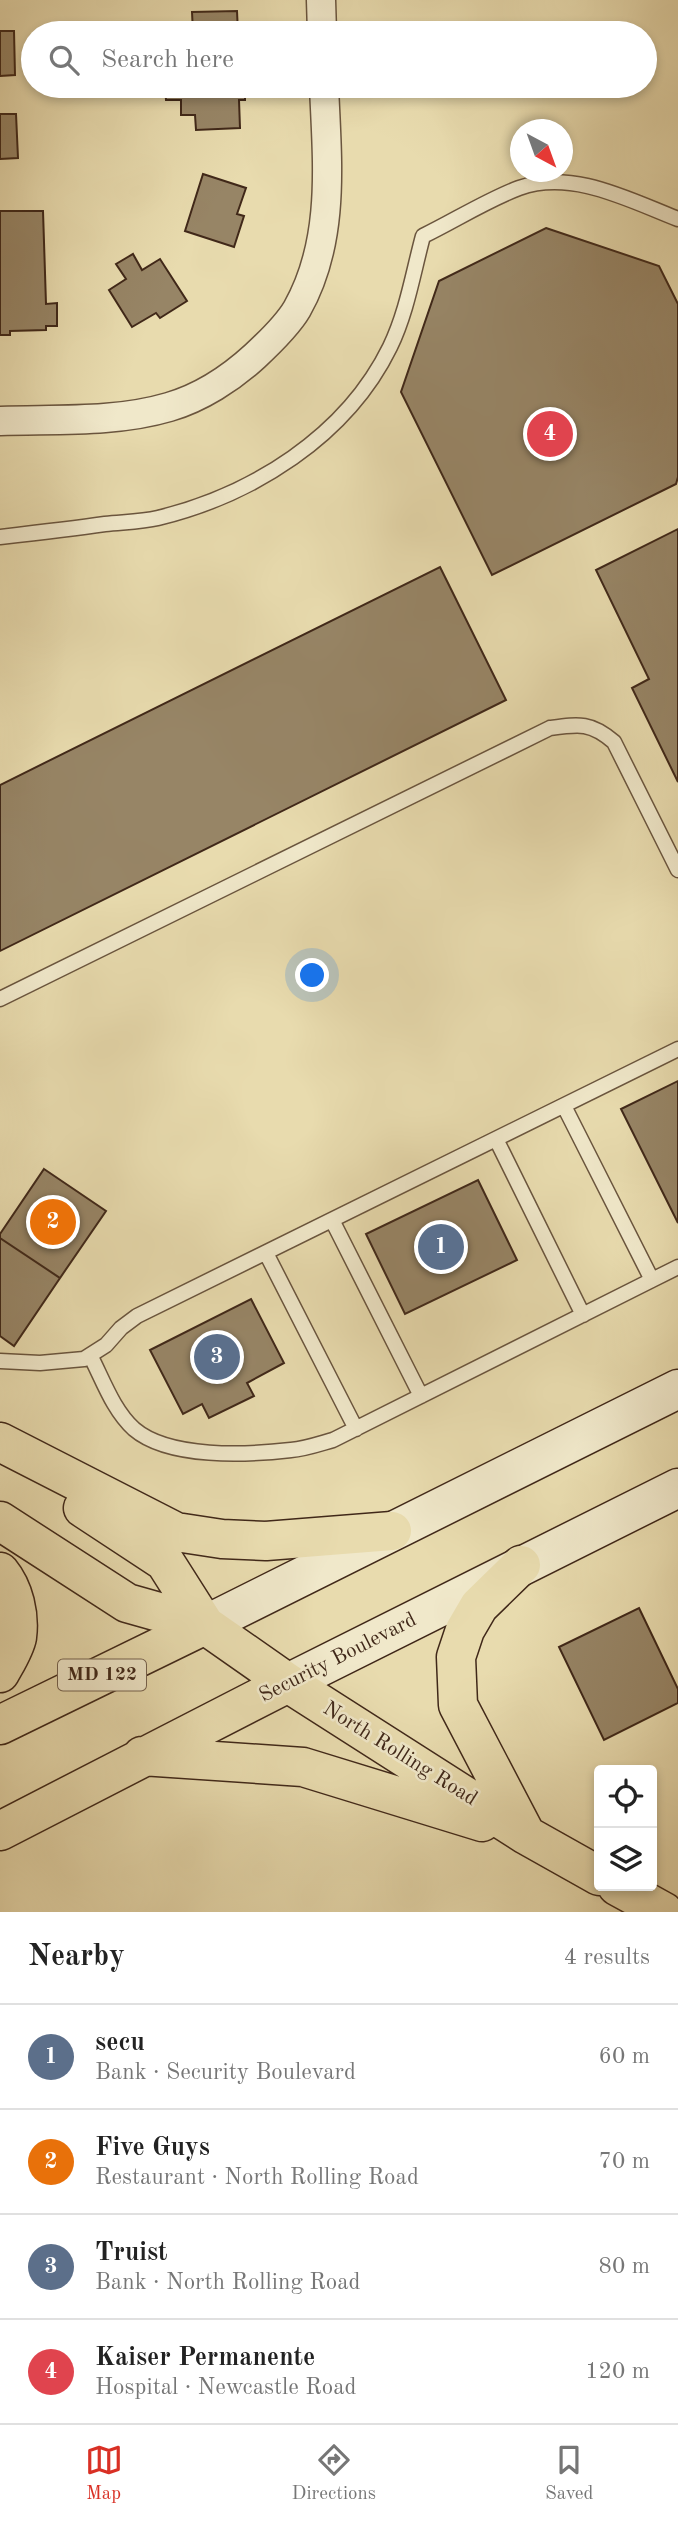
<!DOCTYPE html>
<meta charset="utf-8">
<style>
body{margin:0;font-family:"Old Standard TT",serif;background:#f2f2f2;color:#222}
.controls{position:absolute;right:21px;bottom:21px;display:grid;overflow:hidden;border-radius:7px;box-shadow:0 4px 10px #0003}
.controls button{width:63px;height:63px;display:grid;place-items:center;padding:0;border:0;border-bottom:2px solid #e0e0e0;background:#fff;color:#222;font:35px sans-serif}
.compass{position:absolute;left:510px;top:119px;width:63px;height:63px;border-radius:50%;background:#fff;box-shadow:0 4px 10px #0003;rotate:139deg}
.you{position:absolute;left:313px;top:976px;width:24px;height:24px;margin:-18px;border:5px solid #fff;border-radius:50%;background:#1a73e8;box-shadow:0 0 0 10px #1a73e833}
.badge{display:grid;place-items:center;width:46px;height:46px;border-radius:50%;background:#d93025;color:#fff;font-size:23px;font-weight:700}
.pin{position:absolute;translate:-50% -50%;border:4px solid #fff;box-shadow:0 2px 7px #0006}
.list{margin:0;padding:0;list-style:none}
h2{display:flex;justify-content:space-between;align-items:center;height:91px;margin:0;padding:0 28px;font-size:30px}
h2 small{font-size:23px;font-weight:400;color:#767676}
.list li{display:grid;grid-template-columns:46px 1fr auto;gap:21px;align-items:center;box-sizing:border-box;height:105px;padding:0 28px;border-top:2px solid #e0e0e0}
.list b{display:block;font-size:26px;white-space:nowrap}
.list p{margin:0;font-size:23px;white-space:nowrap;color:#767676}
.list em{font-size:23px;font-style:normal;color:#767676}
.icon{flex:none;width:38px;height:38px;fill:none;stroke:currentColor;stroke-width:2;stroke-linecap:round;stroke-linejoin:round}
.map{position:relative;flex:none;width:678px;height:1912px;overflow:hidden}
.search{position:absolute;background:#fff;box-shadow:0 4px 10px #0003;left:21px;right:21px;top:21px;height:77px;display:flex;align-items:center;gap:18px;box-sizing:border-box;padding:0 24px;border-radius:38px;color:#767676;font-size:26px}
.sheet{height:511px;background:#fff}
nav{display:flex;justify-content:space-around;align-items:center;box-sizing:border-box;height:98px;border-top:2px solid #e0e0e0;background:#fff;font-size:19px;color:#767676}
nav a{display:grid;justify-items:center;gap:4px}
nav .on{color:#d93025}
.map>svg:first-child{display:block}
.building{fill:#978566;stroke:#402819;stroke-width:2}
.lines{fill:none;stroke-linecap:round;stroke-linejoin:round}
.lane-casing{stroke:#6a553e;stroke-width:17}
.street-casing{stroke:#6a553e;stroke-width:31}
.secondary-casing{stroke:#402819;stroke-width:41}
.primary-casing{stroke:#402819;stroke-width:41}
.lane{stroke:#f0e8ca;stroke-width:14}
.street{stroke:#f0e8ca;stroke-width:28}
.secondary{stroke:#f0e8ca;stroke-width:38}
.primary{stroke:#e8dbae;stroke-width:38}
.labels{text-anchor:middle;dominant-baseline:central;stroke-width:5;stroke-linejoin:round;paint-order:stroke}
.shield{fill:#f0e8ca;stroke:#75624e;stroke-width:2}
.shield-label{font-size:19px;font-weight:bold;fill:#402819}
.street-label{font-size:21px;fill:#402819;stroke:#f0e8ca}
</style>
<div class="map">
<svg width="678" height="1912" viewBox="0 0 678 1912">
<rect width="100%" height="100%" fill="#e8dbae"/>
<filter id="stains"><feTurbulence type="fractalNoise" baseFrequency=".00286" numOctaves="4"/><feColorMatrix values="0 0 0 0 .2 0 0 0 0 .09 0 0 0 0 .02 0 0 0 .5 -.17"/></filter>
<radialGradient id="worn" r=".72"><stop offset=".6" stop-color="#630" stop-opacity="0"/><stop offset="1" stop-color="#630" stop-opacity=".3"/></radialGradient>
<path class="building" d="M237,11L238,33H193L192,12Z
M0,31H14L15,75L0,76Z
M165,86H181V92L195,91V86H245V100H239L240,128L196,130L195,115H181V100H166Z
M0,114H16L18,158L0,159Z
M203,174L246,188L237,214L244,216L234,247L185,231Z
M0,211H43L46,304L57,303V326H46V330L10,331V335H0Z
M546,228L659,266L678,304V477L676,484L492,575L401,392L439,281Z
M133,254L142,270L160,259L187,301L160,318L156,313L132,327L109,290L126,279L116,264Z
M678,529V782L632,688L649,679L596,570Z
M440,567L506,700L0,951V785Z
M678,1081V1223L621,1109Z
M44,1169L106,1211L60,1278L0,1238V1234Z
M478,1180L517,1260L405,1314L366,1234Z
M0,1238L60,1278L14,1346L0,1336Z
M251,1299L284,1363L247,1383L254,1396L209,1418L202,1404L183,1414L150,1350Z
M639,1608L678,1689V1703L604,1740L559,1647Z"/>
<g class="lines">
<defs>
<path id="lane" d="M0,537C35,533 70,529 105,524C123,522 141,522 158,518C252,495 346,437 390,347C407,312 413,273 423,236C454,221 487,200 519,188C572,169 629,200 678,219
M0,999L550,728C579,724 591,722 614,742L678,870
M496,1139L583,1315
M332,1220L421,1396
M266,1253L356,1429
M652,1280L678,1267
M90,1355C103,1380 113,1410 134,1429C169,1459 247,1455 291,1450C305,1449 319,1444 333,1440L652,1280L564,1106
M0,1361L40,1363L84,1359L106,1345L121,1328L137,1316L678,1049"/>
<path id="street" d="M321,0L322,33
M0,421C55,419 115,423 169,407C200,398 231,378 255,356C269,343 287,326 297,309C336,240 327,161 324,86"/>
<path id="secondary" d="M205,1625L678,1389
M288,1683L678,1488"/>
<path id="primary" d="M0,1442L176,1532L222,1539L266,1541L392,1531
M83,1508L165,1562L205,1625
M0,1521L127,1603L205,1625L288,1683L526,1835L599,1876
M521,1565L479,1606L465,1630L456,1657L458,1705L525,1833
M0,1572C14,1589 20,1615 17,1637C15,1648 6,1662 0,1673
M0,1725L205,1625
M142,1756L303,1767L482,1822
M0,1831L288,1683
M617,1886L664,1912"/>
</defs>
<use href="#lane" class="lane-casing"/>
<use href="#street" class="street-casing"/>
<use href="#secondary" class="secondary-casing"/>
<use href="#primary" class="primary-casing"/>
<use href="#lane" class="lane"/>
<use href="#street" class="street"/>
<use href="#secondary" class="secondary"/>
<use href="#primary" class="primary"/>
</g>
<g class="labels">
<rect class="shield" x="58" y="1659.5" width="88" height="31" rx="5"/>
<g class="shield-label">
<text x="102" y="1675">MD 122</text>
</g>
<g class="street-label">
<text transform="translate(338 1658) rotate(-27)">Security Boulevard</text>
<text transform="translate(400 1754) rotate(32)">North Rolling Road</text>
</g>
</g>
<rect width="100%" height="100%" filter="url(#stains)"/>
<rect width="100%" height="100%" fill="url(#worn)"/>
</svg>
<div class="controls">
<button><svg class="icon" aria-label="locate" viewBox="0 0 24 24"><circle cx="12" cy="12" r="6"/><path d="M12 2v4M12 18v4M2 12h4M18 12h4"/></svg></button>
<button><svg class="icon" aria-label="layers" viewBox="0 0 24 24"><path d="M12 4l9 5-9 5-9-5zM3 14l9 5 9-5"/></svg></button>
</div>
<svg class="compass" viewBox="-18 -18 36 36"><path d="M0-13l5 13h-10z" fill="#e53935"/><path d="M0 13l5-13h-10z" fill="#767676"/></svg>
<div class="you"></div>
<div class="pin badge" style="left:441px;top:1247px;background:#5c6f8a">1</div>
<div class="pin badge" style="left:53px;top:1222px;background:#e8710a">2</div>
<div class="pin badge" style="left:217px;top:1357px;background:#5c6f8a">3</div>
<div class="pin badge" style="left:550px;top:434px;background:#e0444e">4</div>
<div class="search"><svg class="icon" aria-label="search" viewBox="0 0 24 24"><circle cx="10" cy="10" r="6"/><path d="M15 15l6 6"/></svg>Search here</div>
</div>
<section class="sheet">
<h2>Nearby<small>4 results</small></h2>
<ul class="list">
<li><span class="badge" style="background:#5c6f8a">1</span><div><b>secu</b><p>Bank · Security Boulevard</p></div><em>60 m</em></li>
<li><span class="badge" style="background:#e8710a">2</span><div><b>Five Guys</b><p>Restaurant · North Rolling Road</p></div><em>70 m</em></li>
<li><span class="badge" style="background:#5c6f8a">3</span><div><b>Truist</b><p>Bank · North Rolling Road</p></div><em>80 m</em></li>
<li><span class="badge" style="background:#e0444e">4</span><div><b>Kaiser Permanente</b><p>Hospital · Newcastle Road</p></div><em>120 m</em></li>
</ul>
</section>
<nav>
<a class="on"><svg class="icon" aria-label="map" viewBox="0 0 24 24"><path d="M3 6l6-2 6 2 6-2v14l-6 2-6-2-6 2zM9 4v14M15 6v14"/></svg>Map</a>
<a><svg class="icon" aria-label="directions" viewBox="0 0 24 24"><path d="M12 3l9 9-9 9-9-9zM9 14v-3h6M13 9l2 2-2 2"/></svg>Directions</a>
<a><svg class="icon" aria-label="saved" viewBox="0 0 24 24"><path d="M7 4h10v16l-5-4-5 4z"/></svg>Saved</a>
</nav>
